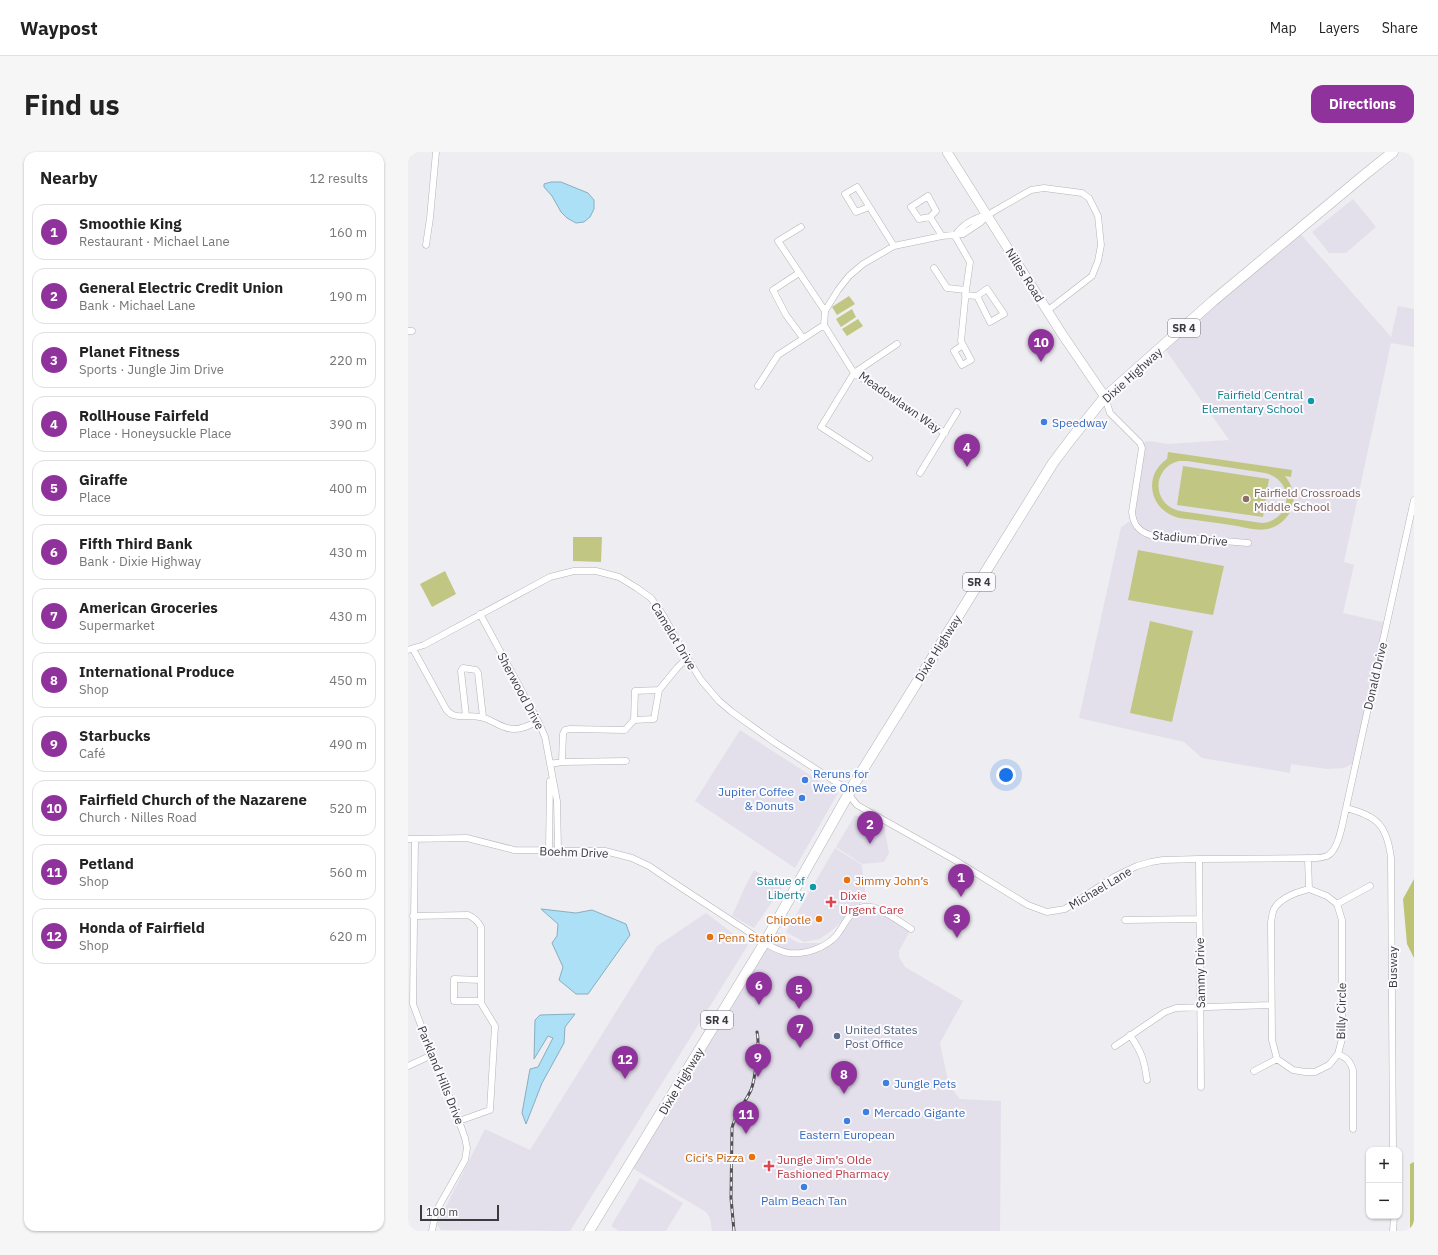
<!DOCTYPE html>
<meta charset="utf-8">
<style>
body{margin:0;font-family:"IBM Plex Sans",sans-serif;background:#f6f6f6;color:#222}
.controls{position:absolute;right:12px;bottom:12px;display:grid;overflow:hidden;border-radius:8px;box-shadow:0 1px 3px #0004}
.controls button{width:36px;height:36px;display:grid;place-items:center;padding:0;border:0;border-bottom:1px solid #e0e0e0;background:#fff;color:#222;font:20px sans-serif}
.scale{position:absolute;left:12px;bottom:10px;width:79px;box-sizing:border-box;padding-left:4px;border:2px solid #3b3b3d;border-top:0;font-size:11px;line-height:14px;white-space:nowrap;color:#3b3b3d;-webkit-text-stroke:3px #fbfafe;paint-order:stroke}
.you{position:absolute;left:598px;top:623px;width:14px;height:14px;margin:-10px;border:3px solid #fff;border-radius:50%;background:#1a73e8;box-shadow:0 0 0 6px #1a73e833}
.badge{display:grid;place-items:center;width:26px;height:26px;border-radius:50%;background:#90329b;color:#fff;font-size:13px;font-weight:700}
.pin{position:absolute;translate:-50% -33px;filter:drop-shadow(0 1px 2px #0008)}
.pin::after{content:'';position:absolute;top:21px;width:14px;height:12px;background:inherit;clip-path:polygon(0 0,100% 0,50% 100%)}
.list{margin:0;padding:0;list-style:none}
h2{display:flex;justify-content:space-between;align-items:center;height:52px;margin:0;padding:0 16px;font-size:17px}
h2 small{font-size:13px;font-weight:400;color:#767676}
.list li{display:grid;grid-template-columns:26px 1fr auto;gap:12px;align-items:center;box-sizing:border-box;height:56px;margin:0 8px 8px;padding:0 8px;border:1px solid #e0e0e0;border-radius:12px}
.list b{display:block;font-size:15px;white-space:nowrap}
.list p{margin:0;font-size:13px;white-space:nowrap;color:#767676}
.list em{font-size:13px;font-style:normal;color:#767676}
.map{position:relative;flex:none;width:1006px;height:1079px;overflow:hidden;border-radius:12px}
header{display:flex;align-items:center;gap:24px;box-sizing:border-box;height:56px;padding:0 20px;background:#fff;border-bottom:1px solid #e0e0e0}
header strong{font-size:19px}
nav{display:flex;gap:22px;margin-inline-start:auto;font-size:14px}
.intro{display:flex;align-items:center;justify-content:space-between;box-sizing:border-box;height:96px;padding:0 24px}
h1{margin:0;font-size:28px}
.button{padding:10px 18px;border-radius:12px;background:#90329b;color:#fff;font-size:14px;font-weight:700}
main{display:flex;gap:24px;padding:0 24px}
aside{flex:1;background:#fff;border-radius:12px;box-shadow:0 1px 3px #0004}
.map>svg:first-child{display:block}
.built{fill:#e3e0ec}
.green{fill:#c1c783;fill-rule:evenodd}
.forest{fill:#bcc372}
.water{fill:#abe0f7;stroke:#89aebf}
.lines{fill:none;stroke-linecap:round;stroke-linejoin:round}
.street-casing{stroke:#b4b3b7;stroke-width:7}
.secondary-casing{stroke:#b4b3b7;stroke-width:10}
.primary-casing{stroke:#b4b3b7;stroke-width:11}
.street{stroke:#fff;stroke-width:6}
.secondary{stroke:#fff;stroke-width:9}
.primary{stroke:#fff;stroke-width:10}
.rail-casing{stroke:#515153;stroke-width:3}
.rail{stroke:#fbfafe;stroke-width:1.5;stroke-dasharray:4.5;stroke-linecap:butt}
.culture-dot{fill:#0f9aa8;stroke:#fbfafe;stroke-width:1.5}
.shop-dot{fill:#3f7fe0;stroke:#fbfafe;stroke-width:1.5}
.education-dot{fill:#8d6e63;stroke:#fbfafe;stroke-width:1.5}
.food-dot{fill:#e8710a;stroke:#fbfafe;stroke-width:1.5}
.health-dot{fill:#e0444e;stroke:#fbfafe;stroke-width:1.5}
.service-dot{fill:#5c6f8a;stroke:#fbfafe;stroke-width:1.5}
.labels{text-anchor:middle;dominant-baseline:central;stroke-width:4;stroke-linejoin:round;paint-order:stroke}
.shield{fill:#fbfafe;stroke:#757477;stroke-width:1}
.shield-label{font-size:11px;font-weight:bold;fill:#3b3b3d}
.street-label{font-size:12px;fill:#3b3b3d;stroke:#fbfafe}
.culture-label{font-size:12px;fill:#0d838f;stroke:#fbfafe;text-anchor:end}
.shop-label{font-size:12px;fill:#366cbe;stroke:#fbfafe;text-anchor:start}
.education-label{font-size:12px;fill:#785e54;stroke:#fbfafe;text-anchor:start}
.food-label{font-size:12px;fill:#c56008;stroke:#fbfafe;text-anchor:start}
.health-label{font-size:12px;fill:#be3a42;stroke:#fbfafe;text-anchor:start}
.service-label{font-size:12px;fill:#4e5e75;stroke:#fbfafe;text-anchor:start}
</style>
<header>
<strong>Waypost</strong>
<nav><a>Map</a><a>Layers</a><a>Share</a></nav>
</header>
<div class="intro"><h1>Find us</h1><a class="button">Directions</a></div>
<main>
<aside>
<h2>Nearby<small>12 results</small></h2>
<ul class="list">
<li><span class="badge">1</span><div><b>Smoothie King</b><p>Restaurant · Michael Lane</p></div><em>160 m</em></li>
<li><span class="badge">2</span><div><b>General Electric Credit Union</b><p>Bank · Michael Lane</p></div><em>190 m</em></li>
<li><span class="badge">3</span><div><b>Planet Fitness</b><p>Sports · Jungle Jim Drive</p></div><em>220 m</em></li>
<li><span class="badge">4</span><div><b>RollHouse Fairfeld</b><p>Place · Honeysuckle Place</p></div><em>390 m</em></li>
<li><span class="badge">5</span><div><b>Giraffe</b><p>Place</p></div><em>400 m</em></li>
<li><span class="badge">6</span><div><b>Fifth Third Bank</b><p>Bank · Dixie Highway</p></div><em>430 m</em></li>
<li><span class="badge">7</span><div><b>American Groceries</b><p>Supermarket</p></div><em>430 m</em></li>
<li><span class="badge">8</span><div><b>International Produce</b><p>Shop</p></div><em>450 m</em></li>
<li><span class="badge">9</span><div><b>Starbucks</b><p>Café</p></div><em>490 m</em></li>
<li><span class="badge">10</span><div><b>Fairfield Church of the Nazarene</b><p>Church · Nilles Road</p></div><em>520 m</em></li>
<li><span class="badge">11</span><div><b>Petland</b><p>Shop</p></div><em>560 m</em></li>
<li><span class="badge">12</span><div><b>Honda of Fairfield</b><p>Shop</p></div><em>620 m</em></li>
</ul>
</aside>
<div class="map">
<svg width="1006" height="1079" viewBox="0 0 1006 1079">
<rect width="100%" height="100%" fill="#eeedf1"/>
<path class="built" d="M945,47L968,75L938,101H921L904,80Z
M890,79L983,185L990,154L1006,157V195L983,191L936,410L946,413L935,461L979,471L948,610L936,616L919,617L883,612L882,621L794,606L776,590L671,566L713,375L725,367L732,291L742,289L759,292L821,288L755,194Z
M332,578L430,641L387,716L287,649Z
M447,663L476,674L481,701L476,710L454,712L428,695Z
M427,696L454,713L457,738L456,748L428,775L412,787L396,790L378,780Z
M346,718L374,736L346,776L324,764L338,733Z
M461,754L503,777L491,799V805L497,815L555,849L532,891L541,933L552,947L593,949L592,1079H304L302,1066L298,1060L221,1014L365,777L391,791H420L443,761Z
M298,761L340,793L162,1079L33,1078L29,1072L77,977L122,998L249,794Z
M232,1026L275,1051L258,1079H211L203,1074Z"/>
<path class="green" d="M441,144L447,152L429,163L424,155Z
M444,157L448,165L433,175L428,167Z
M450,167L455,174L439,184L434,177Z
M760,300L884,318L883,325L877,324C884,333 888,344 884,356C880,366 871,375 859,377C850,379 839,376 829,374C810,371 790,368 771,366C742,359 734,324 759,307ZM771,309H779L857,321C887,328 885,368 854,371L772,359C744,353 743,316 771,309Z
M775,314L861,327L855,365L769,353Z
M165,385H194L193,410L165,409Z
M730,398L816,414L805,463L720,448Z
M37,419L48,442L24,455L12,432Z
M742,469L785,479L764,570L722,561Z"/>
<path class="forest" d="M1006,727V806L999,792L995,747Z
M1006,1010V1079H1002V1012Z"/>
<path class="water" d="M143,30H153L180,41L186,48V57L182,65L176,70L168,71L159,66L153,60L144,44L136,35V32Z
M133,757L168,761L184,758L218,772L222,783L180,842H168L151,828L155,815L144,791L149,784L150,772Z
M167,862L157,875L156,891L134,931L118,972L114,961L122,917L130,915L145,886L140,884L126,907L127,868L132,863Z"/>
<g class="lines">
<defs>
<path id="street" d="M461,55L448,60L437,42L449,35L486,94
M522,65L511,67L503,55L520,44L528,59L522,65L534,84
M393,75L370,89L417,159
M547,84L562,110L558,138L553,189L555,193L546,199L554,213L563,208L555,193
M547,84C554,72 567,66 580,63
M18,93L22,66L28,0
M526,116L539,136L558,138
M391,121L365,138L378,163L395,186
M557,143L569,144L579,137L596,162L582,170L569,144
M0,179H4
M489,192L446,221L537,281
M350,234L370,203L416,173
M697,245L702,261L732,291L734,296L724,360C725,372 730,379 742,383L840,391
M461,306L413,275L446,221L416,173L417,159L430,138L441,124L455,112L486,94L534,84L555,82L573,70L580,63L588,58L623,38L636,36L674,41L681,46L690,64L693,93L690,109L684,124L639,159
M512,321L549,260
M72,462L130,569L137,585L149,649L150,698
M5,497L38,557C46,569 59,562 72,565C85,567 92,577 106,577C115,577 122,573 130,569
M0,498L16,493L142,425L166,419H188L211,425L229,436L243,446L255,463L275,499L293,528L311,549L324,560L366,590L434,634L449,653L545,707L620,753L639,760L657,757L706,725L729,714L743,710L755,708L791,707L909,706C912,706 916,705 919,704C931,699 935,668 938,656L1006,348
M251,538L269,516L279,506
M58,564L53,519L55,516L68,518L70,521L75,565
M154,610L155,582L157,578L162,577L217,578L226,568L227,539L251,538L246,567L226,568
M142,612L154,610L218,609
M938,656C970,664 979,674 983,706L985,998
M0,687L59,686L106,698L197,699L224,706L241,714C270,734 300,753 330,773C345,782 363,798 381,801C397,803 417,796 428,784C438,772 443,752 463,755C473,756 494,771 503,777
M7,688L5,852L24,903L47,958L57,986L59,996L57,1008L31,1054L27,1064L24,1079
M141,698L142,629
M900,706L901,737
M791,707L793,935
M901,737L919,744L929,752L934,768V887L930,902L921,913L907,920H897L885,918L869,907L864,888L863,770C864,766 864,761 866,757C873,745 889,740 901,737Z
M929,752L962,734
M5,764L60,763C67,766 70,769 73,775V851L87,874L82,958L51,969
M717,768L791,767
M73,828L46,827V849H73
M722,883C734,901 736,907 739,928
M707,894L757,860L768,856L863,853
M930,902C939,906 942,909 945,918V977
M0,914L24,903
M846,919L869,907
M985,1079L986,1064"/>
<path id="secondary" d="M539,0L654,182L697,245"/>
<path id="primary" d="M181,1079L357,790L440,643L446,632L645,311L663,287L697,245L805,149L955,24L985,0"/>
</defs>
<use href="#street" class="street-casing"/>
<use href="#secondary" class="secondary-casing"/>
<use href="#primary" class="primary-casing"/>
<use href="#street" class="street"/>
<use href="#secondary" class="secondary"/>
<use href="#primary" class="primary"/>
<defs>
<path id="rail" d="M326,1079L323,1046L324,976C327,962 337,951 343,938C347,928 352,890 349,880"/>
</defs>
<use href="#rail" class="rail-casing"/>
<use href="#rail" class="rail"/>
</g>
<g class="culture-dot">
<circle cx="903" cy="249" r="4"/>
<circle cx="405" cy="735" r="4"/>
</g>
<g class="shop-dot">
<circle cx="636" cy="270" r="4"/>
<circle cx="397" cy="628" r="4"/>
<circle cx="394" cy="646" r="4"/>
<circle cx="478" cy="931" r="4"/>
<circle cx="458" cy="960" r="4"/>
<circle cx="439" cy="969" r="4"/>
<circle cx="396" cy="1035" r="4"/>
</g>
<circle class="education-dot" cx="838" cy="347" r="4"/>
<g class="food-dot">
<circle cx="439" cy="728" r="4"/>
<circle cx="411" cy="767" r="4"/>
<circle cx="302" cy="785" r="4"/>
<circle cx="344" cy="1005" r="4"/>
</g>
<g class="health-dot">
<path d="M421 744h4v4h4v4h-4v4h-4v-4h-4v-4h4z"/>
<path d="M359 1008h4v4h4v4h-4v4h-4v-4h-4v-4h4z"/>
</g>
<circle class="service-dot" cx="429" cy="884" r="4"/>
<g class="labels">
<g class="shield">
<rect x="760" y="167" width="32" height="18" rx="3"/>
<rect x="555" y="421" width="32" height="18" rx="3"/>
<rect x="293" y="859" width="32" height="18" rx="3"/>
</g>
<g class="shield-label">
<text x="776" y="176">SR 4</text>
<text x="571" y="430">SR 4</text>
<text x="309" y="868">SR 4</text>
</g>
<g class="street-label">
<text transform="translate(617 123) rotate(58)">Nilles Road</text>
<text transform="translate(724 223) rotate(-42)">Dixie Highway</text>
<text transform="translate(492 250) rotate(35)">Meadowlawn Way</text>
<text transform="translate(782 386) rotate(5)">Stadium Drive</text>
<text transform="translate(266 484) rotate(59)">Camelot Drive</text>
<text transform="translate(530 496) rotate(-58)">Dixie Highway</text>
<text transform="translate(967 524) rotate(-77)">Donald Drive</text>
<text transform="translate(113 539) rotate(62)">Sherwood Drive</text>
<text transform="translate(166 700) rotate(2)">Boehm Drive</text>
<text transform="translate(692 736) rotate(-31)">Michael Lane</text>
<text transform="translate(984 815) rotate(-90)">Busway</text>
<text transform="translate(792 821) rotate(-91)">Sammy Drive</text>
<text transform="translate(933 859) rotate(-89)">Billy Circle</text>
<text transform="translate(33 923) rotate(68)">Parkland Hills Drive</text>
<text transform="translate(273 929) rotate(-59)">Dixie Highway</text>
</g>
<g class="culture-label">
<text x="895" y="242">Fairfield Central<tspan x="895" dy="14">Elementary School</tspan></text>
<text x="397" y="728">Statue of<tspan x="397" dy="14">Liberty</tspan></text>
</g>
<g class="shop-label">
<text x="644" y="270">Speedway</text>
<text x="405" y="621">Reruns for<tspan x="405" dy="14">Wee Ones</tspan></text>
<text x="386" y="639" text-anchor="end">Jupiter Coffee<tspan x="386" dy="14">&amp; Donuts</tspan></text>
<text x="486" y="931">Jungle Pets</text>
<text x="466" y="960">Mercado Gigante</text>
<text x="439" y="982" text-anchor="middle">Eastern European</text>
<text x="396" y="1048" text-anchor="middle">Palm Beach Tan</text>
</g>
<g class="education-label">
<text x="846" y="340">Fairfield Crossroads<tspan x="846" dy="14">Middle School</tspan></text>
</g>
<g class="food-label">
<text x="447" y="728">Jimmy John’s</text>
<text x="403" y="767" text-anchor="end">Chipotle</text>
<text x="310" y="785">Penn Station</text>
<text x="336" y="1005" text-anchor="end">Cici’s Pizza</text>
</g>
<g class="health-label">
<text x="432" y="743">Dixie<tspan x="432" dy="14">Urgent Care</tspan></text>
<text x="369" y="1007">Jungle Jim’s Olde<tspan x="369" dy="14">Fashioned Pharmacy</tspan></text>
</g>
<g class="service-label">
<text x="437" y="877">United States<tspan x="437" dy="14">Post Office</tspan></text>
</g>
</g>
</svg>
<div class="controls">
<button>+</button>
<button>−</button>
</div>
<div class="scale">100 m</div>
<div class="you"></div>
<div class="pin badge" style="left:553px;top:745px">1</div>
<div class="pin badge" style="left:462px;top:692px">2</div>
<div class="pin badge" style="left:549px;top:786px">3</div>
<div class="pin badge" style="left:559px;top:315px">4</div>
<div class="pin badge" style="left:391px;top:857px">5</div>
<div class="pin badge" style="left:351px;top:853px">6</div>
<div class="pin badge" style="left:392px;top:896px">7</div>
<div class="pin badge" style="left:436px;top:942px">8</div>
<div class="pin badge" style="left:350px;top:925px">9</div>
<div class="pin badge" style="left:633px;top:210px">10</div>
<div class="pin badge" style="left:338px;top:982px">11</div>
<div class="pin badge" style="left:217px;top:927px">12</div>
</div>
</main>
